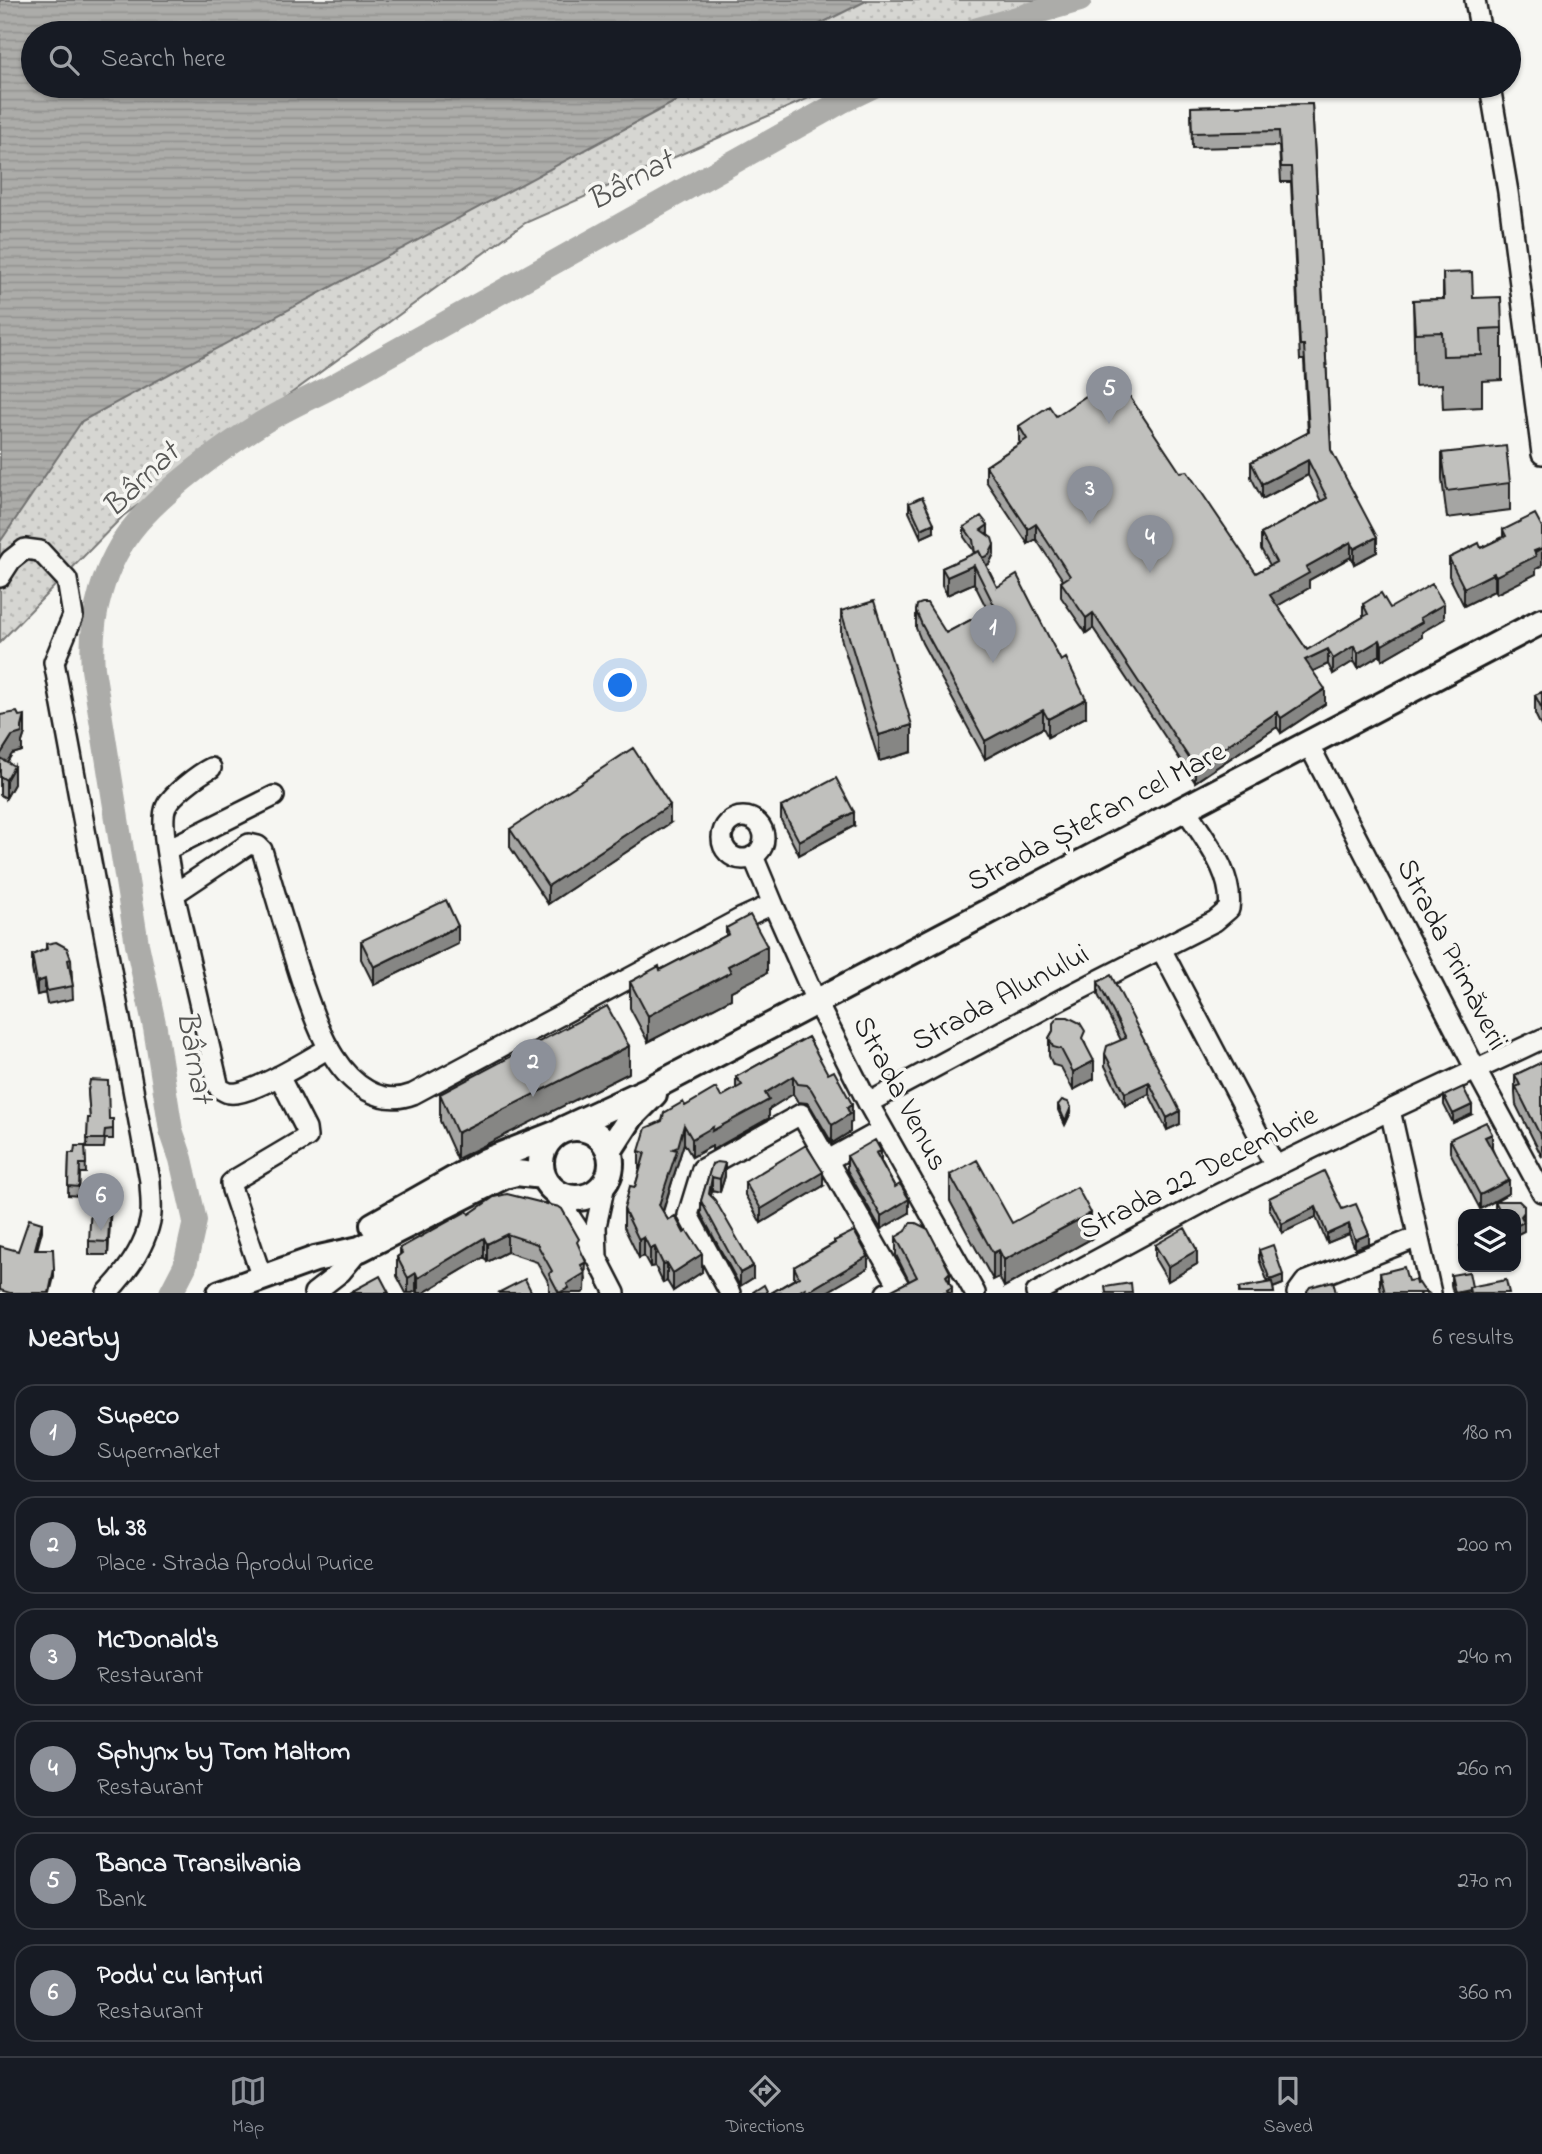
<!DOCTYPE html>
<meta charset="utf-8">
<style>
body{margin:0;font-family:"Indie Flower",sans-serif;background:#242831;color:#f1f3f6}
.controls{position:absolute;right:21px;bottom:21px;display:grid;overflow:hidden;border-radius:14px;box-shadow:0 2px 5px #0004}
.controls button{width:63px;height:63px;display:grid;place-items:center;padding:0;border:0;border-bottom:2px solid #363941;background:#171b24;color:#f1f3f6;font:35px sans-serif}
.you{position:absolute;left:621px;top:686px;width:24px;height:24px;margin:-18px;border:5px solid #fff;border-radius:50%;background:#1a73e8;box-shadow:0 0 0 10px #1a73e833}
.badge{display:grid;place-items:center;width:46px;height:46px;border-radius:50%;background:#8c9099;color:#fff;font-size:23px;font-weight:700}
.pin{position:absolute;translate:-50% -58px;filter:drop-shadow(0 2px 4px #0008)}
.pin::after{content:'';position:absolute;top:37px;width:24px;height:21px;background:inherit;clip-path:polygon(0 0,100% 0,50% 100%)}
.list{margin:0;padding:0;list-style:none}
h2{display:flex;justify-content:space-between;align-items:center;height:91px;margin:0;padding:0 28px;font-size:30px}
h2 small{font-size:23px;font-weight:400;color:#9ea1a6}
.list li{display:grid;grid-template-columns:46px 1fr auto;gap:21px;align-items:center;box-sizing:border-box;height:98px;margin:0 14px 14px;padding:0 14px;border:2px solid #363941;border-radius:21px}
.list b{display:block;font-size:26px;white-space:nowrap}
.list p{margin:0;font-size:23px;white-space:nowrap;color:#9ea1a6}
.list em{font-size:23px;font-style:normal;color:#9ea1a6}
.icon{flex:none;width:38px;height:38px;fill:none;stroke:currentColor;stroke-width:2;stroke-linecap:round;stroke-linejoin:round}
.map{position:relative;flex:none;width:1542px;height:1293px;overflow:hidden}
.search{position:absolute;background:#171b24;box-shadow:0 2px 5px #0004;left:21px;right:21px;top:21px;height:77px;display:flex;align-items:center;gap:18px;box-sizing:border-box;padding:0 24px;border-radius:38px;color:#9ea1a6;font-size:26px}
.sheet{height:763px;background:#171b24}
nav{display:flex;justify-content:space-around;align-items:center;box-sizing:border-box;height:98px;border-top:2px solid #363941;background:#171b24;font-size:19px;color:#9ea1a6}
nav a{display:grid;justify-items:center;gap:4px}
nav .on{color:#8c9099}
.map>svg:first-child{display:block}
.grass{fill:url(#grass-dots);stroke:#797977;stroke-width:2}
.water{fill:url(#water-rules);stroke:#727271;stroke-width:2}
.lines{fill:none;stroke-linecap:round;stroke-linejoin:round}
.river{stroke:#acaca9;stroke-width:24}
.minor-casing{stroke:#1c1c1c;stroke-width:24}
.major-casing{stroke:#1c1c1c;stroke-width:30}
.minor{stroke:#f6f6f2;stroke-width:19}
.major{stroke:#f6f6f2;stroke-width:24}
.wall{fill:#a5a5a3;stroke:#1c1c1c;stroke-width:2}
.shaded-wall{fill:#868684;stroke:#1c1c1c;stroke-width:2}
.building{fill:#c0c0bd;stroke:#1c1c1c;stroke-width:2}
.labels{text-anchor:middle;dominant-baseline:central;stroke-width:7;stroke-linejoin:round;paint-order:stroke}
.street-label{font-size:30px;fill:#1c1c1c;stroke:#f6f6f2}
.water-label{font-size:32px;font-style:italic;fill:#565654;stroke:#f6f6f2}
</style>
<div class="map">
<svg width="1542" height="1293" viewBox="0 0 1542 1293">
<defs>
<pattern id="grass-dots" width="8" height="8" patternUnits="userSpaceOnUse" patternTransform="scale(1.75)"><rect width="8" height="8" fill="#d6d6d2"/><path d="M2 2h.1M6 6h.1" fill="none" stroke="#b7b7b4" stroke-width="1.8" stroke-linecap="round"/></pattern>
<pattern id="water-rules" width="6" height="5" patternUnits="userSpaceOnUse" patternTransform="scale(1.75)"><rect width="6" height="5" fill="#acaca9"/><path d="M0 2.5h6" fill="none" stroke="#939391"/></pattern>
</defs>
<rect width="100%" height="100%" fill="#f6f6f2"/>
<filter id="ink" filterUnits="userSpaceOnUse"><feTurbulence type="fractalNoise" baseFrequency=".0143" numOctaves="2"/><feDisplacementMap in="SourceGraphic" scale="14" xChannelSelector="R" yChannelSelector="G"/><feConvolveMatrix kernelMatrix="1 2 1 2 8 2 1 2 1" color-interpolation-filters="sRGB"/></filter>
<g filter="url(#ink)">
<path class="grass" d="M0,0H1040L955,33H33V86H836L525,223L123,516L0,642Z"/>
<path class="water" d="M0,0H868L802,33H33V86H704L82,421L0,542Z"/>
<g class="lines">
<path class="river" d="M968,33L978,29L1080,0
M171,1293L185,1266L195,1221L181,1159L171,1130L155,1028L137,944L93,669C89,618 103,563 137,523C167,488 222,448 262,423C285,409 310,398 333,386L841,102L874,86"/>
<defs>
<path id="minor" d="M1475,0L1481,33
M1490,86L1508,192L1542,454
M0,577L11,560L25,549L40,551L67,580L73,616L54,662L150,1181C150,1194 153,1208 150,1221C144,1249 127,1272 107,1293
M1308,743L1476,1070L1542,1192
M722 838a21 21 0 1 1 42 0a21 21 0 1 1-42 0Z
M168,849L274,796
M753,856L773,904
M174,894C171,875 159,823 166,807C171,795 199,774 211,768
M1161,949L1275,1166
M329,1048C309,1059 250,1097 229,1093C225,1092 222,1090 219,1088L174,894L249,844L258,846L262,850C276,896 289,943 304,988C312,1011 321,1037 334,1057C351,1084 380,1107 413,1094L740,919L773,904L816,1001L868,1103L975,1293
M868,1103L1062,999L1215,921L1229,909C1234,872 1203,838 1185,808
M1390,1110L1431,1293
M828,1160L882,1130
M551,1188L597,1258L615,1293
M597,1257L596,1226L605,1184
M262,1278L232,1190L231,1183L236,1179L307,1137L306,1129L279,1076
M314,1293L341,1272L360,1249
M730,1293L688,1215L702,1169L801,1114L899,1286L886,1293
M1036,1293L1215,1196L1390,1110L1542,1039
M1297,1293L1305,1282L1418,1237"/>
<path id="major" d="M541 1163a35 35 0 1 1 70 0a35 35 0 1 1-70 0Z
M564,1129L648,1090L1542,621
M609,1151L631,1117L654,1094
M373,1225L486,1161L555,1134
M220,1293L315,1259L360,1249L504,1176L516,1173L543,1176"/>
</defs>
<use href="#minor" class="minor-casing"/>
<use href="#major" class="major-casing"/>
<use href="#minor" class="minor"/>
<use href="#major" class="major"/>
</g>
<path class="wall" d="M1312,104L1331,450L1377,552L1354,564L1351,557L1309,580V588L1277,606L1307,650L1363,617V604L1444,619L1422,632V637L1382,660L1380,655L1358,668L1354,661L1333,674L1328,664L1313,671L1325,704L1281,733L1277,727L1195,782L1093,628L1086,633L1061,597V582L1063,580L1036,539L1028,544L986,481V466L1020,443L1019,441V426L1056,416L1180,472L1256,573L1270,565L1261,549V534L1321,501L1308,475L1262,499L1251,477V462L1308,433L1304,360H1300L1291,182H1281L1279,146L1192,148L1191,107Z
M1443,273L1473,298L1502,328V380L1482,381V407L1443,409L1442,384L1415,386L1413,300L1443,299Z
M1442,453L1510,483V510L1447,518L1442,479Z
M909,503L934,532L921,538L909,512Z
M964,527L988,535L994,554L989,564L986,566L997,587L1086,717L1048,737L1043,728L985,759L922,643L916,628V611L946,633L988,611L974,583L947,595L942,585V568L974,554L973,550L964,537Z
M1503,530L1536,569V574L1496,594L1494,591L1464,606L1449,576V558L1481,548L1503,537Z
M841,611L912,752L879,761L841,638Z
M1542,692V728L1535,714V695Z
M0,715L25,733L22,742V751L12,754L7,762L14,784L6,798L0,795Z
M781,807L854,826L799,855L781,820Z
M670,823L548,904L510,847V829Z
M726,928L767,973L731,991V999L648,1042L630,1008V982L660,970L726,936Z
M361,941L458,944L374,985L361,959Z
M46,944L71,959L73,999L47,1004L45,993L37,995L32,969V955L46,949Z
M1098,982L1180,1124L1167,1130L1149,1094L1125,1106L1105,1066V1054L1121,1040L1098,995Z
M1053,1031L1085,1043L1094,1079L1073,1090L1061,1067L1053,1065L1049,1056V1038Z
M808,1037L852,1122L850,1123V1132L832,1143L811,1107L807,1103L798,1102L793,1094L769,1109V1118L712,1150V1146L692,1157L684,1143L663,1212L702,1272L673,1291L667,1281L663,1283L655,1266L650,1267L644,1256L639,1258L624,1227V1209L635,1187L640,1169H639V1151L662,1121L685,1106L721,1097L736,1088V1077Z
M1542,1062V1157L1516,1105L1515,1093V1075Z
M629,1073L457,1159L440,1121V1094Z
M88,1091L109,1119H113V1139H105L104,1148H87L88,1118H90Z
M1444,1096L1472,1114L1453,1123L1444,1105Z
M1058,1105L1071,1112L1065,1125L1058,1110Z
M1450,1139L1492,1148L1509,1193L1495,1201L1524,1206V1231L1516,1235V1214H1497L1495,1210V1201L1480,1209L1450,1152Z
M85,1146L86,1173H80L79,1196L68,1195L69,1153H74Z
M847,1156L881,1161L909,1213L881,1229L847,1170Z
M712,1164L725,1176L720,1192L712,1190L711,1196L753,1278L740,1286L701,1214V1201Z
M950,1175L1012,1223L1091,1239L1004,1287L999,1277L993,1280L950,1201Z
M745,1182L823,1186L761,1223L745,1195Z
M1269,1198L1342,1209L1369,1243L1355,1249L1349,1234L1327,1243L1316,1217L1282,1233L1269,1208Z
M111,1202L108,1255H89V1241Z
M469,1214L579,1247L586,1280L585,1281V1291L582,1293H549V1283L537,1262L507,1252L487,1262L484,1257L423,1293H417L416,1291L412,1293H406L397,1276V1257L400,1255V1248Z
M896,1237L950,1283L952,1293L909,1281L896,1255Z
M834,1241L868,1268L825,1293H771L794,1279V1267L834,1243Z
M1155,1245L1197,1264L1168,1281L1155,1259Z
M1259,1250L1283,1284L1273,1288L1274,1293H1239V1288L1268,1283L1259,1259Z
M1380,1273L1416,1284L1428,1293H1381L1380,1286Z
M1451,1275L1472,1287L1509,1293H1453L1451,1285Z"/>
<path class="shaded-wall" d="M1308,460V475L1262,499V484Z
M934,523V532L921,538V529Z
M1036,524V539L1028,544V529Z
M988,525V535L981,539V530Z
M1377,537V552L1354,564V549Z
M1351,542V557L1309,580V588L1270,610V595L1306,567Z
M994,545V554L989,564L976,569V560Z
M1542,548V566L1536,569V574L1496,594V576Z
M974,565V583L947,595V577Z
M1494,573V591L1464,606V588Z
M1444,604V619L1422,632V637L1382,660V645L1420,618Z
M1093,613V628L1086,633V618Z
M1380,640V655L1358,668V653Z
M1354,646V661L1333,674V659Z
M1328,649V664L1305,675V660Z
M1325,689V704L1281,733V718Z
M1086,699V717L1048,737V719Z
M1043,710V728L985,759V741Z
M1277,712V727L1195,782V767Z
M25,715V733L22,742V751L12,754L0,773V755L12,736L22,727Z
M912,725V752L879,761V735Z
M14,766V784L6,798V780Z
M670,805V823L548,904V886Z
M854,812V826L799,855V841Z
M458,926V944L374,985V967Z
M767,946V973L731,991V999L648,1042V1016L728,966Z
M45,979V993L37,995V982Z
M629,1046V1073L457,1159V1133Z
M1094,1061V1079L1073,1090V1072Z
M793,1076V1094L769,1109V1118L712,1150V1146L692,1157V1139Z
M1149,1082V1094L1125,1106V1093Z
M852,1104V1122L850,1123V1132L832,1143V1125L847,1108Z
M1472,1105V1114L1453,1123V1114Z
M1071,1107V1112L1065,1125V1121Z
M1180,1111V1124L1167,1130V1118Z
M684,1125V1143L659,1223V1205L673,1149Z
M1492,1134V1148L1485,1151V1137Z
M881,1151V1164L876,1153Z
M725,1163V1176L720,1192V1179Z
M823,1172V1186L761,1223V1209Z
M712,1177V1190L709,1207V1194Z
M1509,1180V1193L1480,1209V1195Z
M111,1189V1202L108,1255V1242Z
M909,1199V1213L881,1229V1216Z
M1316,1207V1217L1282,1233V1224Z
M1524,1212V1231L1516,1235V1226Z
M1091,1213V1239L1004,1287V1260Z
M42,1223V1231L35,1257V1249Z
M1349,1224V1234L1327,1243V1234Z
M507,1234V1252L487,1262V1244Z
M1369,1234V1243L1355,1249V1240Z
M644,1237V1256L639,1258V1240Z
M484,1238V1257L423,1293H418V1278Z
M655,1247V1266L650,1267V1249Z
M999,1250V1277L993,1280V1253Z
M1197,1250V1264L1168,1281V1267Z
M702,1254V1272L673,1291V1273Z
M868,1256V1268L825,1293H807V1292Z
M586,1262L585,1291L582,1293H560L581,1265Z
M667,1263V1281L663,1283V1264Z
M753,1266V1278L740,1286V1273Z
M54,1269V1277L50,1293H49Z
M950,1272V1288L952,1287V1293H946V1276Z
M416,1273V1291L412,1293H408V1278Z
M1283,1275V1284L1270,1289V1280Z
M1469,1290V1293H1455Z"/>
<path class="building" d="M1312,104L1331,450L1377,537L1354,549L1351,542L1306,567L1309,573L1270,595L1307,650L1368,614L1363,604L1381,593L1390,608L1432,584L1444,604L1420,618L1422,622L1382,645L1380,640L1358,653L1354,646L1333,659L1328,649L1305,660L1325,689L1281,718L1277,712L1195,767L1093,613L1086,618L1061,582L1070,576L1036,524L1028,529L986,466L1027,439L1019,426L1049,406L1056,416L1116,376L1180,472L1187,471L1256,573L1276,562L1261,534L1327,498L1308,460L1262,484L1251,462L1309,432L1304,345H1300L1291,167H1281L1279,131L1192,133L1191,107Z
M1472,272L1473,298L1501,297L1502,328L1481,329L1482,355L1443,356L1442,332L1415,333L1413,300L1444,299L1443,273Z
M1506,446L1510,483L1447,491L1442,453Z
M922,497L934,523L921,529L909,503Z
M1535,514L1542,527V548L1534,551L1536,556L1496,576L1494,573L1464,588L1449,558L1479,543L1481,548L1506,536L1503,530Z
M981,516L988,525L981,530L992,538L994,545L989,555L982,558L979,551L975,553L973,540L964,527Z
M979,551L997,587L1017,575L1061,661L1066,658L1086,699L1048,719L1043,710L985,741L922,625L916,611L917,605L922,603H927L946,633L995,607L974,565L947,577L942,568Z
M874,601L912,725L879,735L841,611Z
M1542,692V709L1535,695Z
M17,712L19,716L25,715L22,727V733L12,736L0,755V715Z
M633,748L670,805L548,886L510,829Z
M0,758L14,766L6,780L0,776Z
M836,778L854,812L799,841L781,807Z
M446,900L458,926L374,967L361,941Z
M750,915L767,946L728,966L731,972L648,1016L630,982L659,966L660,970L729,934L726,928Z
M56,942L67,948L71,959L68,960L73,986L47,991L45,979L37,982L32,955L47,949L46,944Z
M1111,975L1180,1111L1167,1118L1149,1082L1125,1093L1105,1054L1107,1046L1126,1038L1098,982Z
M607,1006L629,1046L457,1133L440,1094Z
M1058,1017H1068L1080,1023L1085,1031L1082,1038L1094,1061L1073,1072L1061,1049L1053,1047L1049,1038L1053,1031V1023Z
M808,1037L828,1074L834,1071L852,1104L847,1108L850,1114L832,1125L811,1089L807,1085L798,1084L793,1076L765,1093L769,1100L712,1131L713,1127L692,1139L684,1125L678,1147L673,1149L677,1150L659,1205L668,1220L675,1216L684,1233L687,1231L702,1254L673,1273L667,1263L663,1264L655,1247L650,1249L644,1237L639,1240L624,1209L630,1186L635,1187L645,1153L639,1151L646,1128L662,1121L664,1113L683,1102L685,1106L716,1088L721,1097L742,1085L736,1077Z
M1542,1062V1139L1516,1087L1520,1085L1515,1075Z
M90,1080L108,1081L109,1119H113V1129L105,1130L104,1139H87L88,1118H90L88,1091Z
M1463,1087L1472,1105L1453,1114L1444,1096Z
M1062,1100L1068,1102L1071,1107L1065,1121L1058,1105Z
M1486,1122L1492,1134L1485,1137L1509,1180L1480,1195L1450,1139Z
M875,1140L881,1151L876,1153L895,1187L900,1184L909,1199L881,1216L847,1156Z
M806,1145L823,1172L761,1209L745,1182Z
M75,1146H85L86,1164H80L79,1187L68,1186L69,1153H74Z
M977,1160L1012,1223L1077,1187L1091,1213L1004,1260L999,1250L993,1253L950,1175Z
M717,1162L725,1163L720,1179L712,1177L709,1194L715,1200L753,1266L740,1273L701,1201L712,1164Z
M1324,1171L1342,1209L1356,1204L1369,1234L1355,1240L1349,1224L1327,1234L1316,1207L1282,1224L1269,1198Z
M92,1187L111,1189L108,1242L89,1241Z
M507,1194L559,1207L562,1209L579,1239L577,1242L586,1262L581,1265L585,1273L567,1284L569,1288L559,1293L549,1274L552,1271L537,1244L507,1234L487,1244L484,1238L418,1278L416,1273L408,1278L397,1257L402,1253L400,1248L467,1211L469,1214L494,1197Z
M1495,1201H1519L1524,1206V1212L1521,1216L1524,1222L1516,1226V1214H1498L1501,1213Z
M29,1219L42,1223L35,1249H53L54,1269L49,1293H10L0,1290V1246L18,1251Z
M910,1223H916L928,1229L950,1272L946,1276L952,1287L947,1290L948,1293H886L917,1277L896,1237L906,1231Z
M1185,1228L1197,1250L1168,1267L1155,1245Z
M854,1231L868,1256L807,1292L805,1288L797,1293H771L799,1277L794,1267L835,1243L834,1241Z
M1273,1245L1283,1275L1270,1280L1259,1250Z
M1463,1245V1255L1460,1246Z
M1404,1267L1408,1281L1415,1280L1416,1284L1419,1283L1423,1289L1428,1293H1385L1380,1273Z
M1469,1272L1472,1287H1469V1290L1455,1293L1451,1275Z
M380,1276L389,1293H349Z
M525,1279L532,1293H498Z
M1506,1280L1509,1293H1470L1469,1287Z
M1333,1281L1336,1293H1307V1291L1310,1287Z
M1272,1282L1274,1293H1240L1239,1288Z
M1131,1283L1132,1293H1106L1105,1287Z
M764,1285L768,1293H753V1292Z"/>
</g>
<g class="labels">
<g class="street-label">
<text transform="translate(1097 818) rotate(-28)">Strada Ștefan cel Mare</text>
<text transform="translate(1451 955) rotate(63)">Strada Primăverii</text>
<text transform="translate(1001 999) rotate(-28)">Strada Alunului</text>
<text transform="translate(899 1094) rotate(62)">Strada Venus</text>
<text transform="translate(1199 1174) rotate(-27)">Strada 22 Decembrie</text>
</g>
<g class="water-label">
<text transform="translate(631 182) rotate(-29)">Bârnat</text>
<text transform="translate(142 481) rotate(-44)">Bârnat</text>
<text transform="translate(193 1057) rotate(80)">Bârnat</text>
</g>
</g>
</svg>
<div class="controls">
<button><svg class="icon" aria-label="layers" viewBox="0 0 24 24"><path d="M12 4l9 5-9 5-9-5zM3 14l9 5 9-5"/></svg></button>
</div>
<div class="you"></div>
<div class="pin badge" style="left:993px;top:663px">1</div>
<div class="pin badge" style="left:533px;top:1097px">2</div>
<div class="pin badge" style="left:1090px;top:524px">3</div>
<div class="pin badge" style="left:1150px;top:573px">4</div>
<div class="pin badge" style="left:1109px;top:424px">5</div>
<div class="pin badge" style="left:101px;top:1231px">6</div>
<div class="search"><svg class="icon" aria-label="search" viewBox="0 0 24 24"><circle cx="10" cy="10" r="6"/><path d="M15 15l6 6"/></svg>Search here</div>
</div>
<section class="sheet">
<h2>Nearby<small>6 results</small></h2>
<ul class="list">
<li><span class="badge">1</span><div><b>Supeco</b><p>Supermarket</p></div><em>180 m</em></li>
<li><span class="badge">2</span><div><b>bl. 38</b><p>Place · Strada Aprodul Purice</p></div><em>200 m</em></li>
<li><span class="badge">3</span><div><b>McDonald's</b><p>Restaurant</p></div><em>240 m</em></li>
<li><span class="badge">4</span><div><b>Sphynx by Tom Maltom</b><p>Restaurant</p></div><em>260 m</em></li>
<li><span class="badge">5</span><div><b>Banca Transilvania</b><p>Bank</p></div><em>270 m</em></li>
<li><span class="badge">6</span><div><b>Podu' cu lanțuri</b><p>Restaurant</p></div><em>360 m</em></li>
</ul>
</section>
<nav>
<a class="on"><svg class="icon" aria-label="map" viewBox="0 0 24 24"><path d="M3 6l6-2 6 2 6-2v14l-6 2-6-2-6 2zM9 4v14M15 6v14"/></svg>Map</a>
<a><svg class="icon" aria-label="directions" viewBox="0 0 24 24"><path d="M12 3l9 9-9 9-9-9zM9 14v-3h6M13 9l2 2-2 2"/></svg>Directions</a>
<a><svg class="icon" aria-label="saved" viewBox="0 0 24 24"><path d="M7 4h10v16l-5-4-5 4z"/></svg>Saved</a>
</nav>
